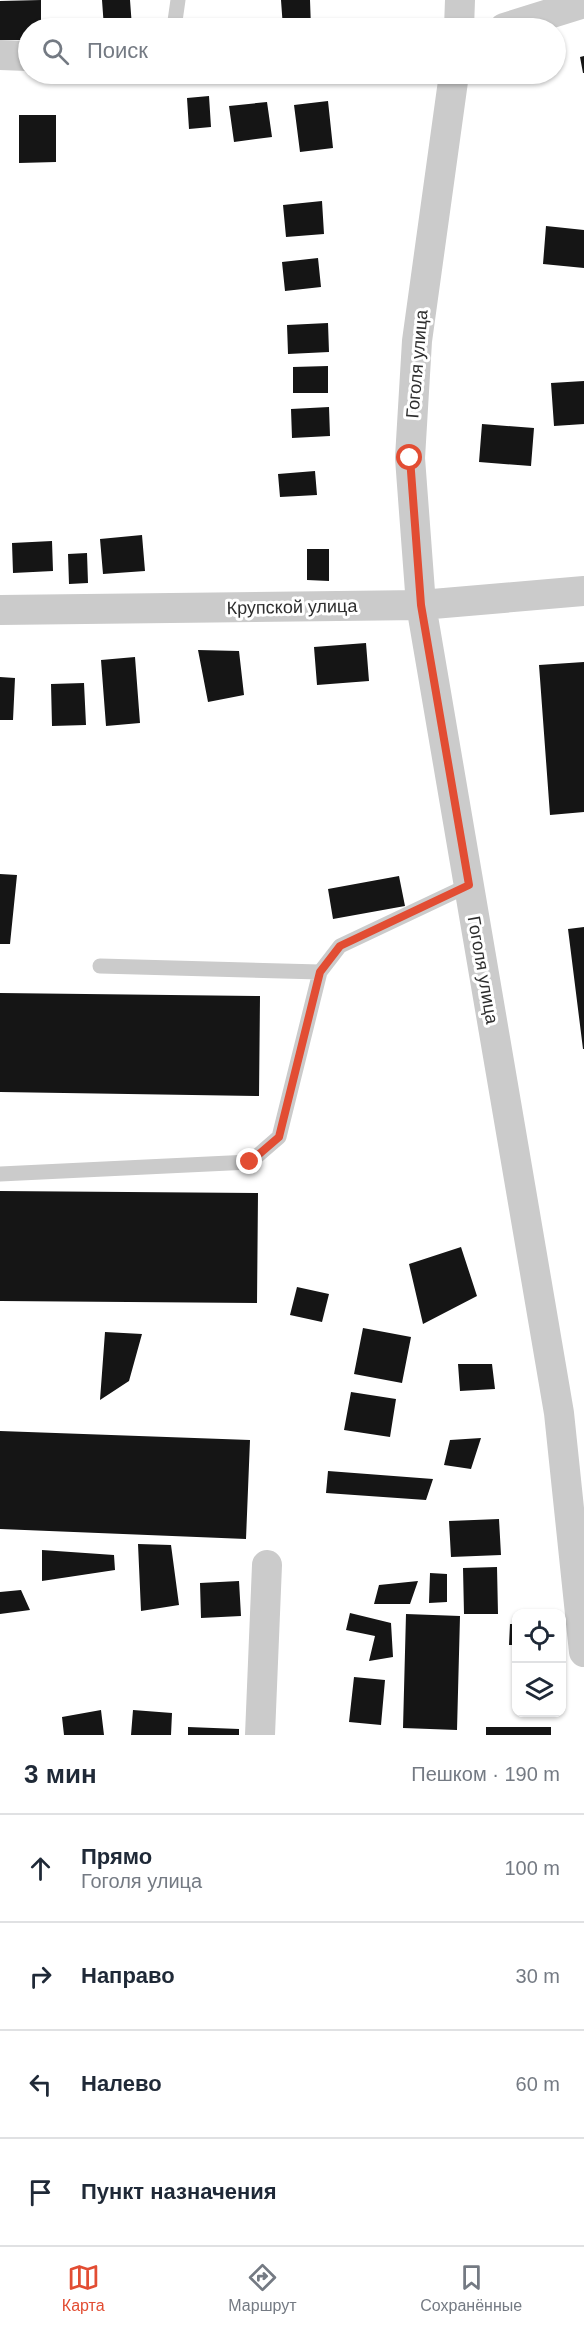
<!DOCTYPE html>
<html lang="ru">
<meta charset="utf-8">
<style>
body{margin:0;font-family:Helvetica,sans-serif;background:#f6f6f7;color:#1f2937}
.controls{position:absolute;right:18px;bottom:18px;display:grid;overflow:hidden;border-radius:12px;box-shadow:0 2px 4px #0004}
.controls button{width:54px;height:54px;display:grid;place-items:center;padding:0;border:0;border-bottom:2px solid #e0e1e3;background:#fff;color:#1f2937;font:30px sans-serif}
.stop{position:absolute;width:18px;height:18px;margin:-14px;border:4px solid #e24d33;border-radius:50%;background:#fff}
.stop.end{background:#e24d33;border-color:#fff;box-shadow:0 2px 6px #0008}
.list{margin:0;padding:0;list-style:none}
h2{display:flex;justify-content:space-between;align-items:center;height:78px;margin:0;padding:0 24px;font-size:26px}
h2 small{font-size:20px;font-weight:400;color:#747a83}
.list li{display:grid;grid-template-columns:39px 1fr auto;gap:18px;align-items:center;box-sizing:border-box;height:108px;padding:0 24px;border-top:2px solid #e0e1e3}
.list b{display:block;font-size:22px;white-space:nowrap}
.list p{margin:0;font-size:20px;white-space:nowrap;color:#747a83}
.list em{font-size:20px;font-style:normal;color:#747a83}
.icon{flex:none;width:33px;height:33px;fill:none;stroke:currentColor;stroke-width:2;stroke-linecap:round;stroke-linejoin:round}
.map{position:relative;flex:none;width:584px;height:1735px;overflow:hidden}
.search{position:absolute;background:#fff;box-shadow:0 2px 4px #0004;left:18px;right:18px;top:18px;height:66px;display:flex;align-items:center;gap:15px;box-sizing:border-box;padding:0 21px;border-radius:33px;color:#747a83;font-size:22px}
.sheet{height:510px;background:#fff}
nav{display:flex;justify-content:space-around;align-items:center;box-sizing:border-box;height:84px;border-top:2px solid #e0e1e3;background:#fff;font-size:16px;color:#747a83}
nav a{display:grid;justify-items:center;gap:3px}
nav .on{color:#e24d33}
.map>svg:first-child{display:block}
.building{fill:#151515}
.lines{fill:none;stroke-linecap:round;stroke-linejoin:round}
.lane{stroke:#cbcbcb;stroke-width:15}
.street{stroke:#cbcbcb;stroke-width:30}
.route{stroke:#e24d33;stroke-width:8}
.labels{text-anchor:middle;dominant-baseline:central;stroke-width:6;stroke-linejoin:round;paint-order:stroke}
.street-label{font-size:18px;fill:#2e2e2e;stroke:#fff}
</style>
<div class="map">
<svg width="584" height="1735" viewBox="0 0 584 1735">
<rect width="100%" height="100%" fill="#fff"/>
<path class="building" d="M41,0V28H28V40H0V1Z
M102,0H130L132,27L104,28Z
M281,0H310L311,28H283Z
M584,56V73H583L580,57Z
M209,96L211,127L189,129L187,98Z
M328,101L333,148L300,152L294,105Z
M267,102L272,137L234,142L229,106Z
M19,115H56V162L19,163Z
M322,201L324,234L286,237L283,205Z
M546,226L584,230V268L543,264Z
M318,258L321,287L285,291L282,262Z
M328,323L329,352L288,354L287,325Z
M328,366V393H293V367Z
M584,381V424L554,426L551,383Z
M329,407L330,436L292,438L291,409Z
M482,424L534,428L531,466L479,462Z
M315,471L317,495L280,497L278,474Z
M142,535L145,571L103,574L100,539Z
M52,541L53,571L13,573L12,543Z
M307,549H329V581L307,580Z
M87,553L88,583L69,584L68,554Z
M366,643L369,681L317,685L314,647Z
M198,650L239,651L244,695L208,702Z
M135,657L140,723L106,726L101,660Z
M584,662V812L550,815L539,665Z
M0,677L15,678L13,720H0Z
M84,683L86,725L52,726L51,684Z
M0,874L17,875L10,944H0Z
M399,876L405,906L333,919L328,889Z
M584,927V1049H583L568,929Z
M0,993L260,996L259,1096L0,1092Z
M0,1191L258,1193L257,1303L0,1301Z
M461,1247L477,1296L423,1324L409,1264Z
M297,1287L329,1294L322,1322L290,1315Z
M363,1328L411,1337L402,1383L354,1374Z
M105,1332L142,1334L129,1381L100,1400Z
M458,1364H492L495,1389L460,1391Z
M351,1392L396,1399L390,1437L344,1430Z
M0,1431L250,1440L246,1539L0,1529Z
M481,1438L471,1469L444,1465L450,1440Z
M328,1471L433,1479L426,1500L326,1493Z
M499,1519L501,1555L451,1557L449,1521Z
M138,1544L171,1545L179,1605L141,1611Z
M42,1550L114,1555L115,1570L42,1581Z
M497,1567L498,1614H464L463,1568Z
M430,1573L447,1574V1602L429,1603Z
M239,1581L241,1616L201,1618L200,1583Z
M418,1581L410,1604H374L379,1585Z
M21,1590L30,1610L0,1614V1592Z
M350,1613L391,1623L393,1657L369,1661L375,1636L346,1630Z
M406,1614L460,1616L457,1730L403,1728Z
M510,1624H516V1645H509Z
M354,1677L385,1680L381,1725L349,1722Z
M101,1710L104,1735H64L62,1717Z
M133,1710L172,1713L171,1735H131Z
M188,1727L239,1729V1735H188Z
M486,1727H551V1735H486Z"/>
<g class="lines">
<path class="lane" d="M174,28L178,0
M100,966L320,972
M0,1174L250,1162L279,1137L320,972L340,946L469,885"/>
<path class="street" d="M459,28L460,0
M504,28L584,3
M0,55L28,56
M454,74L417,341L410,458L421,605L559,1413L584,1652
M0,610L421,605L584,591
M260,1735L267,1565"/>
</g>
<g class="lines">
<path class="route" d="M250,1162L279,1137L320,972L340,946L469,885L421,605L410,458"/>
</g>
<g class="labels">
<g class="street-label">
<text transform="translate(417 364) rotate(-85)">Гоголя улица</text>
<text transform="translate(292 607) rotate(-1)">Крупской улица</text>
<text transform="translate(483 970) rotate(80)">Гоголя улица</text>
</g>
</g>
</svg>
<div class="controls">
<button><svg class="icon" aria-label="locate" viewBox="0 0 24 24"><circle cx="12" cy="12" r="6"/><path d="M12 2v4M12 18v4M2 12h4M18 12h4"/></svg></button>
<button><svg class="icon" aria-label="layers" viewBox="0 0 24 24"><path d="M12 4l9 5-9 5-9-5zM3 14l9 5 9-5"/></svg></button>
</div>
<div class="stop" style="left:410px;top:458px"></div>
<div class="stop end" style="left:250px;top:1162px"></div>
<div class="search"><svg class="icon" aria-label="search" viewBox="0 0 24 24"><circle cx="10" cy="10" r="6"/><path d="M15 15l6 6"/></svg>Поиск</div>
</div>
<section class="sheet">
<h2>3 мин<small>Пешком · 190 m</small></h2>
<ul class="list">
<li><svg class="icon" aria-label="ahead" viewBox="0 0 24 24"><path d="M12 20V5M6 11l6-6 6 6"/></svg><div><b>Прямо</b><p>Гоголя улица</p></div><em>100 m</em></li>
<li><svg class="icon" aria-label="right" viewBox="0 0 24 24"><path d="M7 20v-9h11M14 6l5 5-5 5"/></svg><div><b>Направо</b></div><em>30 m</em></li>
<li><svg class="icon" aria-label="left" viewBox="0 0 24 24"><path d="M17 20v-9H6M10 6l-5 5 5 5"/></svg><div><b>Налево</b></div><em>60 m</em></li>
<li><svg class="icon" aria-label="arrive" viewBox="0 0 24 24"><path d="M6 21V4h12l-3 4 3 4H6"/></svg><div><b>Пункт назначения</b></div></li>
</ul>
</section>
<nav>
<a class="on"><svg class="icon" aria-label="map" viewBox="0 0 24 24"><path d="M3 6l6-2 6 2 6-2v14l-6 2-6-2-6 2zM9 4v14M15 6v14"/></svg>Карта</a>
<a><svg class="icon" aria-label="directions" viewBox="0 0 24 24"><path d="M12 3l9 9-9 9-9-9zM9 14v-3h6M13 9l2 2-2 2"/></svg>Маршрут</a>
<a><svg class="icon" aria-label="saved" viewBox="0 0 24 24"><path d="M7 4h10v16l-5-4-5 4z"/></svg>Сохранённые</a>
</nav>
